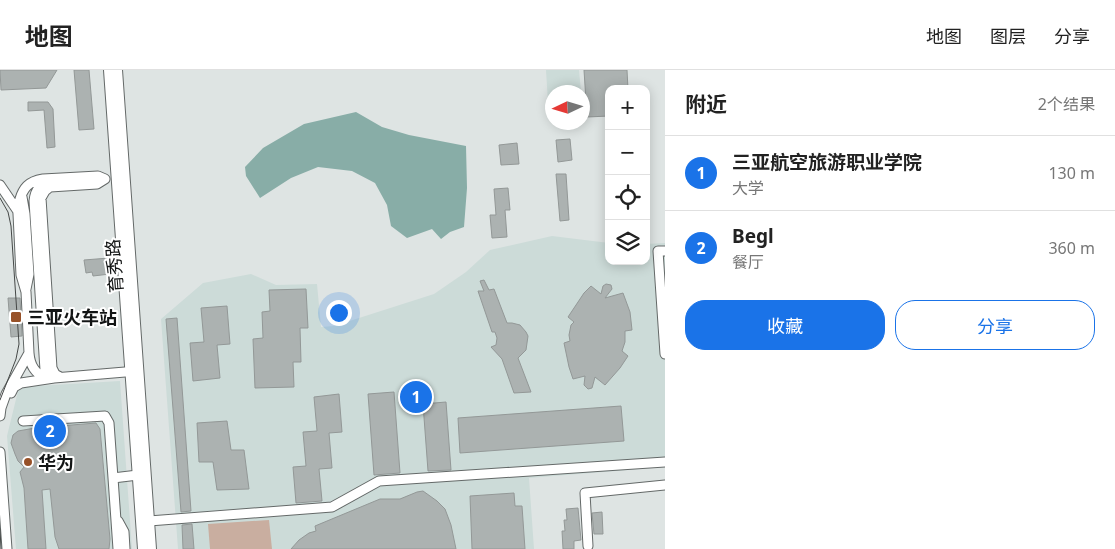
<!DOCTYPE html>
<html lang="zh">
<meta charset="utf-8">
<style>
body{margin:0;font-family:"Noto Sans","Noto Sans SC",sans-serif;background:#f6f6f6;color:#222}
.controls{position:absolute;right:15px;top:15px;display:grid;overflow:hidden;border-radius:10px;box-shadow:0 2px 12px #0003}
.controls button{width:45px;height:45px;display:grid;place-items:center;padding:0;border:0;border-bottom:1px solid #e0e0e0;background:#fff;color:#222;font:25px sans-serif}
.compass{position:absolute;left:545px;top:15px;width:45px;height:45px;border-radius:50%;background:#fff;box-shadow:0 2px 12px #0003;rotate:266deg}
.you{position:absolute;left:338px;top:242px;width:18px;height:18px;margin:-12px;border:4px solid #fff;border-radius:50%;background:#1a73e8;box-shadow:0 0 0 8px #1a73e833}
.badge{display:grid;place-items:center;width:32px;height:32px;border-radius:50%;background:#1a73e8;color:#fff;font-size:16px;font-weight:700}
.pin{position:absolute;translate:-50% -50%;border:2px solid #fff;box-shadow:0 1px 5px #0006}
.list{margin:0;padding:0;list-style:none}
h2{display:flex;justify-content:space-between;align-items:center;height:65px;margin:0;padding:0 20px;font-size:21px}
h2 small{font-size:16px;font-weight:400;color:#767676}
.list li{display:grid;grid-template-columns:32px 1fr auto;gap:15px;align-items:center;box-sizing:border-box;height:75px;padding:0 20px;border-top:1px solid #e0e0e0}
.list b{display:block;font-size:19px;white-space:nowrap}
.list p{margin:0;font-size:16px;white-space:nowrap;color:#767676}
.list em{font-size:16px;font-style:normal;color:#767676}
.actions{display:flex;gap:10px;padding:15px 20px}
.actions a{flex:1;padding:11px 0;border:1px solid #1a73e8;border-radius:20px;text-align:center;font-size:18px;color:#1a73e8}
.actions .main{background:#1a73e8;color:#fff}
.icon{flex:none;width:28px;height:28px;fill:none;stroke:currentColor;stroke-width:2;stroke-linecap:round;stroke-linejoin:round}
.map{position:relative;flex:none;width:665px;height:479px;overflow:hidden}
header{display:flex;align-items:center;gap:30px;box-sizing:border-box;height:70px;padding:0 25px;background:#fff;border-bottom:1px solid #e0e0e0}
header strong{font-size:24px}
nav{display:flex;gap:28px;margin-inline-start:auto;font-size:18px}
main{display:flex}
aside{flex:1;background:#fff}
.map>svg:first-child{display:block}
.built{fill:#ccdbd8}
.green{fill:#c9aea0}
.water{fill:#88ada7}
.building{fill:#acb2b1;stroke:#939897}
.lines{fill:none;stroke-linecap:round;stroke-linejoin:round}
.minor-casing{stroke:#646968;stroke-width:11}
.major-casing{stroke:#646968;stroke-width:12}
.minor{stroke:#fff;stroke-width:9}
.major{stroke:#fff;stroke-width:10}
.tram{stroke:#454847;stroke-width:1}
.poi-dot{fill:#975128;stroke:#fff;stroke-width:2}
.labels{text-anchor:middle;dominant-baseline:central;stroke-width:4;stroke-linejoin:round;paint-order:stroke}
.street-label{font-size:18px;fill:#131515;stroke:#fff}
.poi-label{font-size:18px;font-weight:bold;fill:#131515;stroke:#fff;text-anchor:start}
</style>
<header>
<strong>地图</strong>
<nav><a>地图</a><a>图层</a><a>分享</a></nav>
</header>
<main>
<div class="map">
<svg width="665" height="479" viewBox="0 0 665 479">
<rect width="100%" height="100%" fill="#dee4e3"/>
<path class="built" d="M546,0H579L581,22H552V33H548Z
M552,166L609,173V191H646V174L665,173V397L529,408L534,479H178L161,249L203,213L251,204L276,215L317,214L321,257L334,256L434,224L466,202L490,180Z
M120,311L132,479H16L7,366L19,317Z"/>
<path class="green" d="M269,450L272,479H210L208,454Z"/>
<path class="water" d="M356,42L382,57L409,65L466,76L467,118L464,157L450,162L441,169L432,159L407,168L391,156L387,135L375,113L352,101L318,97L291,108L260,128L246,106L245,97L263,78L304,54Z"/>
<path class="building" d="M0,0H57L46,18L1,20Z
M74,0H89L94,59L79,60Z
M584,0H627L628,19H609V46L587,47Z
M28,32H48L53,39L55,77L47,78L44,40L28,41Z
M570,69L572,90L558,92L556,70Z
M517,73L519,94L501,95L499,75Z
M556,104H566L569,150L560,151Z
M508,118L510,140H505L507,167L492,168L490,145H496L494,119Z
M109,188L110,204L93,206L92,202L86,203L84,190Z
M484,210L489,220L494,219L507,253H512L520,255L526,262L528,266L526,280L518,288L531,322L514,323L502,289L491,277L496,275L497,268L495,262H492L478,221H484L480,211Z
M606,214L611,215L612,219L605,228L623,223L630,242L632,260L625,261V272L622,281L628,286L620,298L605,315L595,307L592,318L588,319L584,315L585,306L573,309L569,297L564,273L570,271L569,265L571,255L574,252L568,247L584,223L591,216L601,224L603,216Z
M306,219L308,258H300L301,292H293L294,317L255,318L253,269L263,268L262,242L270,241L269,220Z
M8,228H20L22,266L11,267Z
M227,236L230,274L217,275L220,308L193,311L190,273L204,272L201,238Z
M177,248L191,441L181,442L166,249Z
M394,322L400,403L374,405L368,324Z
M339,324L342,362L329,363L332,398L319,399L322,431L296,433L293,397L306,396L303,362L317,361L314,327Z
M446,332L451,400L428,401L423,334Z
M621,336L624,371L460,383L458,348Z
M227,351L231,380H244L249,419L217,420L213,392H199L197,353Z
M96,353L100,359L110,469L109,479H59L55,467L50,419L42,420L46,479H28L24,418L20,402L24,397L18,391L15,384L11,373L13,365L18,361L35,358Z
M423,421L437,431L445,439L451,455L456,479H291L299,470L309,463L316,461L315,456L380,429H400L417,422Z
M514,423L515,436H522L525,479H472L470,426Z
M578,438L581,470L574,471V479H563L562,461H565L564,450H567L566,439Z
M602,442L603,464H594L592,443Z
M192,454L194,479H183L182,455Z"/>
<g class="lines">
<defs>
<path id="minor" d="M50,113C39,114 35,121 34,131L45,300L49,305L54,308L137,301
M0,115L17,140
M22,127L25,144L29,204L26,219
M665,181H658L665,284
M29,283C30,296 35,302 45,309
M11,323L14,317L21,313L54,308
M0,346L1,338L6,324L29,283L26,222L21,205L18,144C17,136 21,122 27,116C31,112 37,110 43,109L98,106L105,109L97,114L50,117L45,121L41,128L52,298L55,304L60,307
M23,351L105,346L109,353L113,408
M0,382L7,479
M118,451L124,462L125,479
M149,451L332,437L379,411L665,392
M588,476L585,423L665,415
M118,479L113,408L138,405"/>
<path id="major" d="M109,0L143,479
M117,0L151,479"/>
</defs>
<use href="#minor" class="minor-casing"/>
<use href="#major" class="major-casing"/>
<use href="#minor" class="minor"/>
<use href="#major" class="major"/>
<path class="tram" d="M0,128L8,142L11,156L19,274L16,289L0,330
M0,459L1,479"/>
</g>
<g class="poi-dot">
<rect x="10" y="241" width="12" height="12" rx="2.5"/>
<circle cx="28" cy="392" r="5"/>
</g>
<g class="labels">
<g class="street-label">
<text transform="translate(114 196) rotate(-94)">育秀路</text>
</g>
<g class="poi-label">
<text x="27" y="247">三亚火车站</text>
<text x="38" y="392">华为</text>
</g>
</g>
</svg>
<div class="controls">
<button>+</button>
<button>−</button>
<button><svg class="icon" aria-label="locate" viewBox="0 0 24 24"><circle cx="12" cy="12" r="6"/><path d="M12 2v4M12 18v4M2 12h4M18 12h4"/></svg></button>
<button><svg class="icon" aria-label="layers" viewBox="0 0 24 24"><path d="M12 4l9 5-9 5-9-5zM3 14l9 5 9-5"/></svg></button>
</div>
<svg class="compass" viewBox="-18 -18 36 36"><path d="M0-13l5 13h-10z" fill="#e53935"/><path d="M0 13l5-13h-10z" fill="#767676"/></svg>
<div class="you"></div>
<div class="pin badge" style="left:416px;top:327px">1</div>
<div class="pin badge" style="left:50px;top:361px">2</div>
</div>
<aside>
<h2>附近<small>2个结果</small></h2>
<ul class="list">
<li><span class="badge">1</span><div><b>三亚航空旅游职业学院</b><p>大学</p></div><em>130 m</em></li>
<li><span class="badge">2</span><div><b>Begl</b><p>餐厅</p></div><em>360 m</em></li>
</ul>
<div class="actions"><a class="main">收藏</a><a>分享</a></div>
</aside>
</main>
